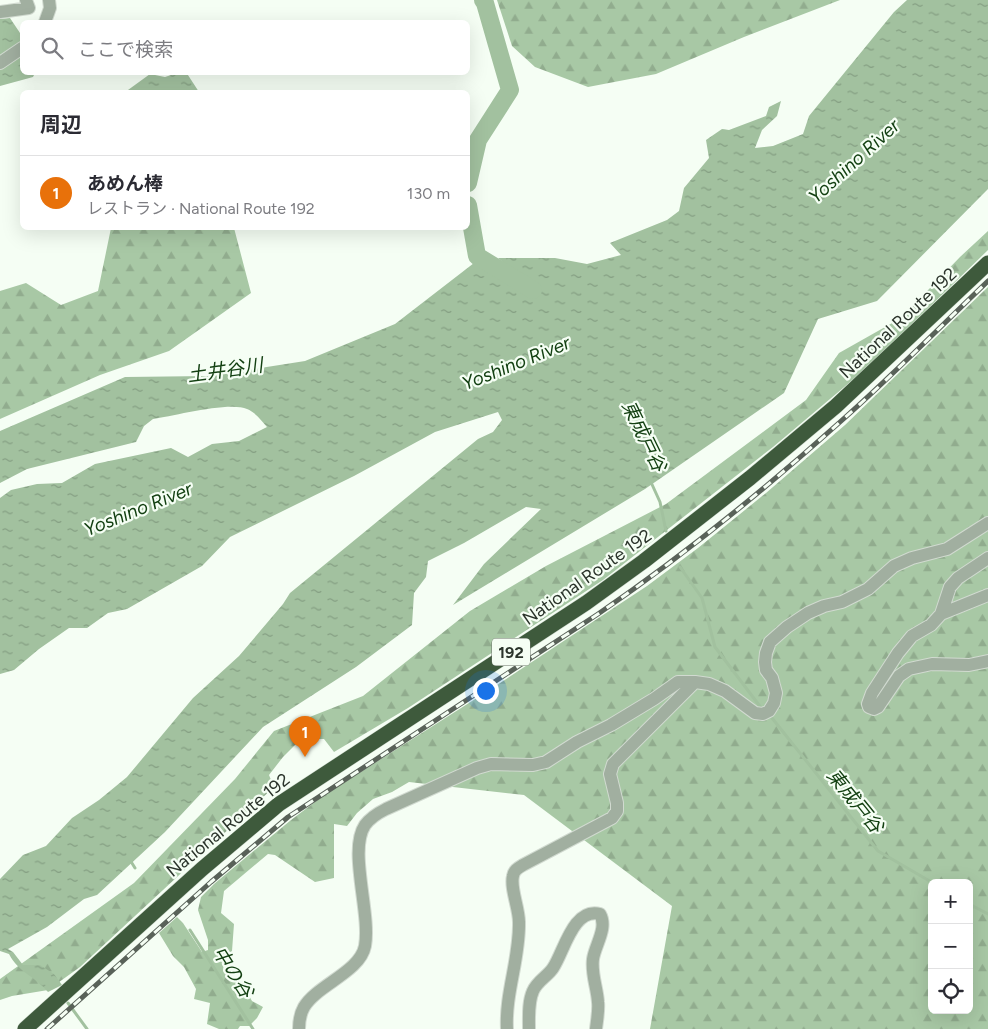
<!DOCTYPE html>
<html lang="ja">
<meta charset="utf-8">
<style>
body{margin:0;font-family:Figtree,"Noto Sans JP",sans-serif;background:#f7f7f7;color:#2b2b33}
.controls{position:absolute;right:15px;bottom:15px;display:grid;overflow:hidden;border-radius:8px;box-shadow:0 5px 20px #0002}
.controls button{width:45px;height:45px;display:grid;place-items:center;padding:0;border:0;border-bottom:1px solid #e1e1e2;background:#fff;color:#2b2b33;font:25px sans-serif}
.you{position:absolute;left:485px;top:690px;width:18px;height:18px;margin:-12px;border:4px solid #fff;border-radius:50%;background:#1a73e8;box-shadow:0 0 0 8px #1a73e833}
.badge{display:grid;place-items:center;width:32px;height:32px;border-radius:50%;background:#8736a5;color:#fff;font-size:16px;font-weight:700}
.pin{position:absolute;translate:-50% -41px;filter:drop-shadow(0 1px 2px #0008)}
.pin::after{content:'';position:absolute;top:26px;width:18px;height:15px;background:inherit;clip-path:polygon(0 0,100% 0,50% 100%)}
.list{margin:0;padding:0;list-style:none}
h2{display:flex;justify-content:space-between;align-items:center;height:65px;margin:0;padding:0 20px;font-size:21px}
h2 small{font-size:16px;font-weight:400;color:#7c7c81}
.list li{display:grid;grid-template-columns:32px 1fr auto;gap:15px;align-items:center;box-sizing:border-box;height:75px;padding:0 20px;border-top:1px solid #e1e1e2}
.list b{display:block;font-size:19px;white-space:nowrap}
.list p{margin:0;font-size:16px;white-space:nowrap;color:#7c7c81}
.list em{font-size:16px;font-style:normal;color:#7c7c81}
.icon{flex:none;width:28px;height:28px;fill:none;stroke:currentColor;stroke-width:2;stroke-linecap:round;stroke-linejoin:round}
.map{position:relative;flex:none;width:988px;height:1029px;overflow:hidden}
.search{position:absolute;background:#fff;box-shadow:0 5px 20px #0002;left:20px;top:20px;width:450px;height:55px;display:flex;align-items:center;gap:12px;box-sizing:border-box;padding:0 18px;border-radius:8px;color:#7c7c81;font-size:19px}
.panel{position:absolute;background:#fff;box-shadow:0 5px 20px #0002;left:20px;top:90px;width:450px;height:140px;border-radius:8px}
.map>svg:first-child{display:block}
.forest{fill:url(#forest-firs);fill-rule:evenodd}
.water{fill:url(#water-ripples)}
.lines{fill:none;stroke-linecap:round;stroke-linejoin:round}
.stream{stroke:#a2c19f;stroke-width:3}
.river{stroke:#a2c19f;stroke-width:18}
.minor-casing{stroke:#d1dad0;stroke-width:14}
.highway-casing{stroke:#d1dad0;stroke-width:16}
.minor{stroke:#a1afa0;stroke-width:12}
.highway{stroke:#3e5a3c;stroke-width:15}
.rail-casing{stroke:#596259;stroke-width:5}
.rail{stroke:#f5fef4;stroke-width:3;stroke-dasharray:9;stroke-linecap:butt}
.labels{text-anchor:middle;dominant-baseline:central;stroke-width:4.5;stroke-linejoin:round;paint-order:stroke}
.shield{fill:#f5fef4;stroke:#687167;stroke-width:1}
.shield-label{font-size:16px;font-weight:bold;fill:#2b342b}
.street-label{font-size:18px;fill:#2b342b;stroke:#f5fef4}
.water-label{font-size:19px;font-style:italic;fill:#134012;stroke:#f5fef4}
</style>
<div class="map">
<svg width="988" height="1029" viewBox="0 0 988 1029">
<defs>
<pattern id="forest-firs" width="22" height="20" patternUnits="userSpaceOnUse" patternTransform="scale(1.25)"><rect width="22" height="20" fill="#a8c8a5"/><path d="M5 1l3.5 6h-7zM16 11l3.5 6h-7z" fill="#91ac8e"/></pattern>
<pattern id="water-ripples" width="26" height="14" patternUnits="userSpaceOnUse" patternTransform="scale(1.25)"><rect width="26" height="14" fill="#a2c19f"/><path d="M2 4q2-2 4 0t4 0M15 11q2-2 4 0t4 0" fill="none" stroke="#849e82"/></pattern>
</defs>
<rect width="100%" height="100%" fill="#f5fef4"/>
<path class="forest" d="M497,0H840L744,37L656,74L588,87L535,67L512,46Z
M111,228H234L251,293L169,351L100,375L0,419V291L26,283L61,305L98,291Z
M988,231V250L868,367L773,447L603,580L408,708L334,752L324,739H301L283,757L269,775L274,787L80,967L48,990L12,996L0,1000V979L134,883L235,779L274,731L363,696L470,611L546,566L666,504L806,400L839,353L901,318L960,257Z
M988,287V1029H650L672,906L524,795L409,782L392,792L373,799L357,813L347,826L334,824V878L315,882L275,855L268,854L224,891L221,913L234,924L232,951L224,962L223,971L244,987L252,1001L263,1007L257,1018L249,1026H240L238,1029H219L207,1024L210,1003L194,999L196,989L184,967L173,956L159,933L177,917L183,923L202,952L208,950V940L198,910L201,897L214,884L291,820L323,796L494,687L647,586L698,548L766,493L845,425ZM932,883H969V1010H932Z"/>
<path class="water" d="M907,0H988V189L877,301L818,319L784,393L645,489L453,605L484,564L541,509L526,507L464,543L428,561L426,577L414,593L412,625L356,667L263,727L165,832L97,895L84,899L47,927L8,949L13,952L23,965H40L54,974L62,985L48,992C35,976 19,973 9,954L0,951V879L23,855L46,846L72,818L99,800L127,777L193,698L239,656L283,604L290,593L478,439L493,432L502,420L498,412L435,432L354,476L230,537L202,566L127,609L108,613L87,628H69L39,649L14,670L0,674V498L11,490L37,484L62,483L95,464L171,448L188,457L212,444L239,441L267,427C262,421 255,412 247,409C230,401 173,416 153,419L144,426L136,442L27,469L0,483V431L125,377L208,376L305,361L395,324L474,263L512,282L516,273L498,258H555L587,264L621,255L610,243L667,220L679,211L684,188L709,158L706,140L722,129L729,130L766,116L769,107L781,101L777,116L762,130L755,148L773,146L803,134L809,116L894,12Z
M10,18L22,36V72L35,73L33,77L0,86V19Z
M186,72L199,92H147L128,90L150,74L165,77L177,73Z"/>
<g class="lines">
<path class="stream" d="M650,480L660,502L666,531
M680,567L702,598L715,647L762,709
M772,718L878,851L933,883
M130,860L135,868
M969,904L988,914
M190,930L253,1029
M68,1003L87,1029"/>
<path class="river" d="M468,183L478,140L510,90L485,3L483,0
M468,205L477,256L533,290"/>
<defs>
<path id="minor" d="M0,12L29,8L26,0
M45,22L50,8L49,0
M0,63L22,48
M988,595L941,614L931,625L912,636L898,653L872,693L868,704L869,707L874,709L878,707L899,676L909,669L932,664L969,665L988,661
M941,614L950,587L958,578L988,558
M299,1029C299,1021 300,1014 304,1007C317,985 360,972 365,946C371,913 348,850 365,825C371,817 378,813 386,809L477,768L491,764L533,765L546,762L577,742L611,725L654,699L678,682H695L709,684L725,691L755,713L763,714L769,711L774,703L776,693L772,678L766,670L765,662L766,653L770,642L787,627L808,613L824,606L842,602L868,589L894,566L912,558L947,549L988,523
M507,1029C505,993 520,958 519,922C519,908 510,888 513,876C514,870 518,868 523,865L612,818L617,811V803L610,774L613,764L695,682
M529,1029C529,1017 528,1002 533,991C537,981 548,976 553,968C564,952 573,907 600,914C608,928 595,945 593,959C591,974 597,987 598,1002C599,1010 597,1020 596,1029"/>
<path id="highway" d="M25,1029L202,869L279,804L586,603L644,561L750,478L836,406L988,263"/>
</defs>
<use href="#minor" class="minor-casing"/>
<use href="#highway" class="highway-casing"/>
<use href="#minor" class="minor"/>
<use href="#highway" class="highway"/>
<defs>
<path id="rail" d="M47,1029L211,882L288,817L598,614C683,556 763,491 840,422C891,377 939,328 988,281"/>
</defs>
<use href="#rail" class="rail-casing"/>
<use href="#rail" class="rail"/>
</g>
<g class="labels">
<rect class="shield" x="492" y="638.5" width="38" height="27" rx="4"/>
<g class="shield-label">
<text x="511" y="652">192</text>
</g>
<g class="street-label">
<text transform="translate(898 323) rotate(-43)">National Route 192</text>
<text transform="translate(587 577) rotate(-35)">National Route 192</text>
<text transform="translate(228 825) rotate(-39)">National Route 192</text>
</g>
<g class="water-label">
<text transform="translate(854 161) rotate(-42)">Yoshino River</text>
<text transform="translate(516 363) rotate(-22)">Yoshino River</text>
<text transform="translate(225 370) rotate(-8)">土井谷川</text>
<text transform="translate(644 436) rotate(64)">東成戸谷</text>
<text transform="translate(138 509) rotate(-22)">Yoshino River</text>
<text transform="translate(855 801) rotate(51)">東成戸谷</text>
<text transform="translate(233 972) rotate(57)">中の谷</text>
</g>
</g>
</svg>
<div class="controls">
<button>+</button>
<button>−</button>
<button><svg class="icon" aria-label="locate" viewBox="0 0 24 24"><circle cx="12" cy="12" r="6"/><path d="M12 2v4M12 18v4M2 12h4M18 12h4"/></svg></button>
</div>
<div class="you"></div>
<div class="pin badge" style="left:305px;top:757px;background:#e8710a">1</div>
<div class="search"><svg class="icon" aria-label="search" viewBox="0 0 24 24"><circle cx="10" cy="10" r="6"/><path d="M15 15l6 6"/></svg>ここで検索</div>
<section class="panel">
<h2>周辺<small></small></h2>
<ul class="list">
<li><span class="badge" style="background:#e8710a">1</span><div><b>あめん棒</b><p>レストラン · National Route 192</p></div><em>130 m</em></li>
</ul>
</section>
</div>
